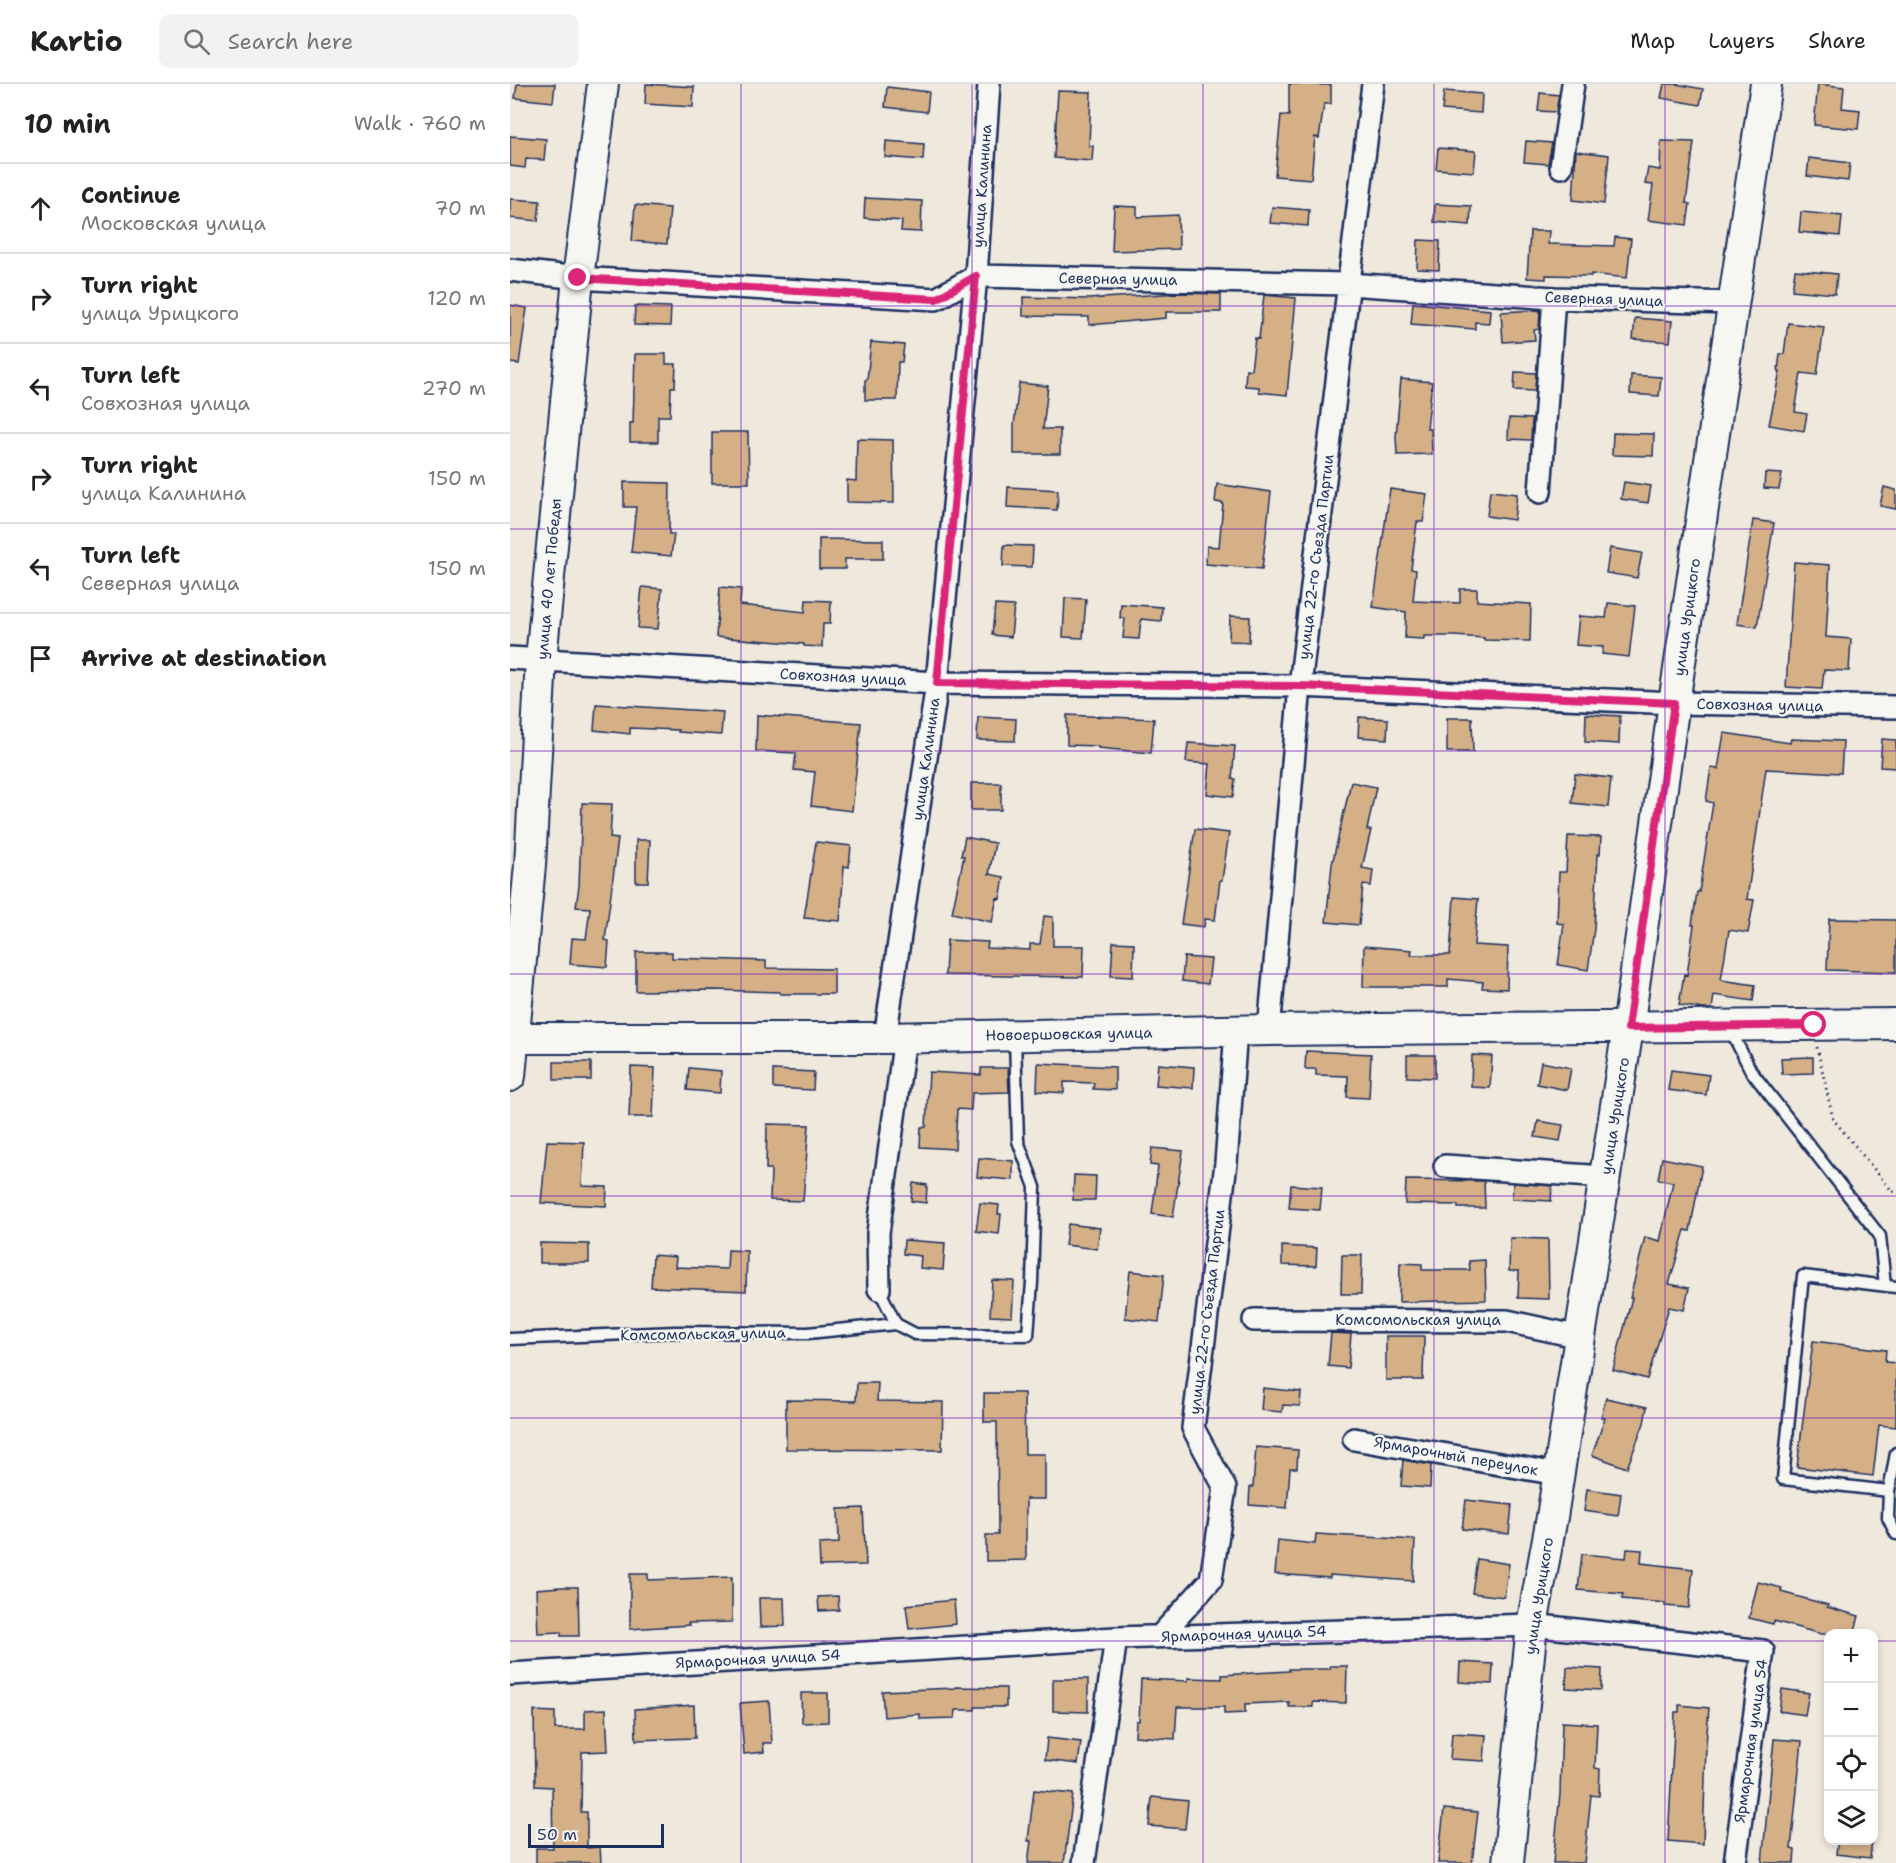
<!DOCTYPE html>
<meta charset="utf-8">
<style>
body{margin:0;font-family:"Shantell Sans",sans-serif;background:#f2f2f2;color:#222}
.controls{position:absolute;right:18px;bottom:18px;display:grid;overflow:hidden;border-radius:12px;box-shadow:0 3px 9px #0003}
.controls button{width:54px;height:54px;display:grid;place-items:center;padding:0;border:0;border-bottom:2px solid #e0e0e0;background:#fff;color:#222;font:30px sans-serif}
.scale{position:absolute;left:18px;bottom:15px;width:136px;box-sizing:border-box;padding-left:6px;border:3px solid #1b2f5e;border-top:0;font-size:16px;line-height:21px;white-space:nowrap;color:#1b2f5e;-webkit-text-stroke:4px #f6f6f2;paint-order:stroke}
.stop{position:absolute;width:18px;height:18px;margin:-14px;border:4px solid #db2777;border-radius:50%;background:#fff}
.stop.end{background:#db2777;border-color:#fff;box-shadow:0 2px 6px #0008}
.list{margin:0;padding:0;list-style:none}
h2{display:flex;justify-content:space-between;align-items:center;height:78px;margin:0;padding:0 24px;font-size:26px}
h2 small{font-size:20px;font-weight:400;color:#767676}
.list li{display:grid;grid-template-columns:39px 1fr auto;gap:18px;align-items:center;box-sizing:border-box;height:90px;padding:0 24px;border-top:2px solid #e0e0e0}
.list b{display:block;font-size:22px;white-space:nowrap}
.list p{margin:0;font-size:20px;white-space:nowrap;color:#767676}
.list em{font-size:20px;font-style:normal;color:#767676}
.icon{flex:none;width:33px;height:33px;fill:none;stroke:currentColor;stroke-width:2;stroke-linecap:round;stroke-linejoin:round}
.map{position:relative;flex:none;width:1386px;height:1779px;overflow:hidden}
header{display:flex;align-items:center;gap:36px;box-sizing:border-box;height:84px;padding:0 30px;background:#fff;border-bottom:2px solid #e0e0e0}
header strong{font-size:28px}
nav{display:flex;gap:33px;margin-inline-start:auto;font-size:21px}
.search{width:420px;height:54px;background:#f2f2f2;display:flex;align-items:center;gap:15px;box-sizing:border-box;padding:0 21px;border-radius:12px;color:#767676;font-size:22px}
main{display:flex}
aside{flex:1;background:#fff}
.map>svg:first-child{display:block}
.building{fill:#d5b087;stroke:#1b2f5e;stroke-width:1.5}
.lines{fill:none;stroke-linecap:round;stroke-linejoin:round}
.lane-casing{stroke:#1b2f5e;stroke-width:15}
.street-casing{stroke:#1b2f5e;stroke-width:26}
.secondary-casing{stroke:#1b2f5e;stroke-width:34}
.path{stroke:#1b2f5e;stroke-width:3;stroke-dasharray:1.5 4.5;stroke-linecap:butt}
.lane{stroke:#f6f6f2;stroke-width:10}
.street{stroke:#f6f6f2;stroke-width:21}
.secondary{stroke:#f6f6f2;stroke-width:30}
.route{stroke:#db2777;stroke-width:8}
.grid{fill:none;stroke:#7b2cbf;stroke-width:1.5;stroke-opacity:0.55}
.labels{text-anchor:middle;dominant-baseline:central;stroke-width:4.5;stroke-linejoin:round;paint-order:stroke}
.street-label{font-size:15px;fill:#1b2f5e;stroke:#f6f6f2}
</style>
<header>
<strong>Kartio</strong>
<div class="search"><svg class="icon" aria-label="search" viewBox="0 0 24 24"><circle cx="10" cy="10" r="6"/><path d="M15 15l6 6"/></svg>Search here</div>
<nav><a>Map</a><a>Layers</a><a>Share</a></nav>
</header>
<main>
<aside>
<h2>10 min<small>Walk · 760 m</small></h2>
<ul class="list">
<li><svg class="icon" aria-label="ahead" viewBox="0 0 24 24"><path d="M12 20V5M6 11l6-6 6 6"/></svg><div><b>Continue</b><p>Московская улица</p></div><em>70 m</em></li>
<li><svg class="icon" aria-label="right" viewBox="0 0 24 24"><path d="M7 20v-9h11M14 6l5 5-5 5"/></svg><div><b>Turn right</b><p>улица Урицкого</p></div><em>120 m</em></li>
<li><svg class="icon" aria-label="left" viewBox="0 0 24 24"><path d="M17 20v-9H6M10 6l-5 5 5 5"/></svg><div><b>Turn left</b><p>Совхозная улица</p></div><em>270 m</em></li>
<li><svg class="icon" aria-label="right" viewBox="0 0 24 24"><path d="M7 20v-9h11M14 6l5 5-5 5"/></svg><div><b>Turn right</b><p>улица Калинина</p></div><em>150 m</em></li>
<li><svg class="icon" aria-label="left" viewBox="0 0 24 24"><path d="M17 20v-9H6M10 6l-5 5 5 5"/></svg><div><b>Turn left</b><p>Северная улица</p></div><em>150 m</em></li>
<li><svg class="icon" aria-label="arrive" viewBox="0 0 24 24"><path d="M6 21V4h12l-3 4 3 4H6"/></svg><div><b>Arrive at destination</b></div></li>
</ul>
</aside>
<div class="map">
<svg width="1386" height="1779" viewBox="0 0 1386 1779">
<rect width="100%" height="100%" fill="#efe8dd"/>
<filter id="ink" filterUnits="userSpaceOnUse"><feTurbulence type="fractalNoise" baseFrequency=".0167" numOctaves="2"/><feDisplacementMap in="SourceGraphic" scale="12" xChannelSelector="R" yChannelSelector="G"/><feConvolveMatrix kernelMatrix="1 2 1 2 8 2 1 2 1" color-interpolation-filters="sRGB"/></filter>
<g filter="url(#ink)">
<path class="building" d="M7,0H45L43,18L5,14Z
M136,0L184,3L183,23L135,20Z
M779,0L821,1V20H814L809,54L805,53L801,95L765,92L771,31L779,32Z
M1154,0H1166L1193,5L1190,21L1151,14Z
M1308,0L1334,3L1332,24L1350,26L1348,45L1304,41Z
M377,3L419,8L417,28L375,23Z
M548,7L581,8L579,62H583L582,77L544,74Z
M934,7L972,10L971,29L932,26Z
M1030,9L1049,11L1046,28L1028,27Z
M0,52L36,55L34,76L16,75L15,84L0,82Z
M376,57L414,60L413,76L375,73Z
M1016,57L1042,59L1038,80L1014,78Z
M1151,57L1184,58L1176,119L1180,120L1177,141L1138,136L1143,101L1135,100L1138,84L1150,86Z
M928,64L966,67L964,88L926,85Z
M1066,67L1099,71L1094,120L1063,116Z
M1299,74L1340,79L1338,97L1297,92Z
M355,114L412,117L411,148L391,147L392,137L354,134Z
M0,115L30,117L28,137L0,134Z
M925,120L961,122L960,141L924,138Z
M125,121L160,124L157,160L122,157Z
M604,122L627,123V133L668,131L669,165L602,167Z
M762,123L799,126L798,142L760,139Z
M1291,128L1332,132L1330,152L1289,148Z
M1020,147H1039L1038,160L1104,162L1105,153L1121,155L1117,194L1081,190V192L1036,191V195L1017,194Z
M908,156L930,157L929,186L907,185Z
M1285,186L1327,190L1325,210L1282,206Z
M669,209L711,210V228H656V234L579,241V233L513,232V213L578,215Z
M754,211L786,214L777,311L749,308V303L735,302L736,285L741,286L745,254L749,255Z
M903,219L980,226L979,239L965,238V245L901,240Z
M0,221L17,224L9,280L0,279Z
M125,222L161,223L160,242L124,241Z
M1030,226L1029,245L1024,246L1025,256L993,258L991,228Z
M1125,234L1162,237L1160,258L1123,255Z
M1278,239L1314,243L1307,291L1291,289L1285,328L1297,330L1294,347L1259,341L1270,287H1268L1270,270H1274Z
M361,258L394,261L392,278H388L387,316H355V296H357Z
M125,270H156V280H166L165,303H161L160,332H148V358H120V339H123Z
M1005,288L1026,289L1025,307L1004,306Z
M1121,291L1151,293L1149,312L1120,310Z
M891,295L922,298L917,345H921L922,370L887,371L886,352Z
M509,299L538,302L533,345H550V370H504V341Z
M999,334L1022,335L1021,356L998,355Z
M202,348H238L239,399H202Z
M1103,349L1144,350L1143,372L1102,371Z
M347,355L383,356L384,419L337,418V396L346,397Z
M1255,389L1272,390L1269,405L1254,404Z
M114,398L160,399L159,450H164L161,472L121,468L126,423H114Z
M1114,398L1141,402L1138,419L1111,415Z
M707,400L761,408L752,485L696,480L697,462L709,463L713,419L705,418Z
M498,403L548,406L547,426L497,423Z
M1374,403L1386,406V425L1370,422Z
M880,405L917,410L913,438H907L901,485L906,486L903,517L950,519V505H967V517L1021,520L1020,557L974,556V554L944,552H914V555L895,554L896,528L863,523Z
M980,407L1007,410L1004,436L977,432Z
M1243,436L1264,439L1247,543L1227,540Z
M309,455L373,456V475H335V485H309Z
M494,461L523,462L522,483L493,482Z
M1100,464L1132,469L1127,494L1096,489Z
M1284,478L1320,481L1316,553L1341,555L1339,587L1314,586L1312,605L1276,603Z
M132,503L152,505L148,545L128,544Z
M210,503L231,505L230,521L295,528L296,516L321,517L320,540H313L312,563L294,562V560L206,553Z
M555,514L576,515L573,554L553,553Z
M1098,519L1125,522L1119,573L1092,570L1093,563L1066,561L1069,532L1096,534Z
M611,520L652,523L651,537L631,535L629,555L613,554L615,534H610Z
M485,521L504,522L501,553L482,551Z
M720,532L740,533L739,558L719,557Z
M86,620L213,628L211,651L168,648V646L120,644V650L84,646Z
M1076,630L1110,632L1109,660L1075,658Z
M247,631L351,639L342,727L301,722L305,688L284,686L286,669L246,667Z
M557,631L644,635L641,669L588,664V662L557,661Z
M468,633L506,635L505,657L467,656Z
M849,633L878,635L877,655L848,653Z
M937,634H962L963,668H937Z
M1214,649L1280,659L1281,655L1333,657L1331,689L1256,685L1237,815L1244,816L1238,849L1219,846L1211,896L1245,901L1243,917L1204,911L1202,925H1193L1169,921L1174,890L1177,891L1184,841H1182L1187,808H1189L1203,719L1196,717L1201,684L1208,685Z
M1372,655L1386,656V684L1370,683Z
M678,659L725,662L722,695H725L723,713L697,710L700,680L676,678Z
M1065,690L1101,694L1098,723L1062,719Z
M841,698L866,703L857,746H861L852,784L863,786L861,802L853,801L849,841L816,838L822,780Z
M461,699H491V726H461Z
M72,719L102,720L100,754L108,755L95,856L99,857L97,883L60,880L62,854L76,855L80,824L66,823L69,802Z
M685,745L719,749L712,796H710L705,836L695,835L694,843L671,840Z
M1058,752L1091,753L1090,770H1088L1084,845L1078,886L1048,881L1054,840L1047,839L1049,788H1056Z
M455,753L485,759L479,790L494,793L490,815L487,814L482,838L442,829L454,772H451Z
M126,756H140L138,798H126Z
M306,758L341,762L339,783L334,782L330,837L294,834Z
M944,813L968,815L964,861L998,863L997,905L972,904L973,898L938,895V903H853L854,862L902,866L901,871H940Z
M534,832L543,833V862H574L573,893L435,891L437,856L478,858L477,864L520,866V860H530Z
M1319,835L1386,836V888L1317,886Z
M603,858L624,859L623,893L601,892Z
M126,868H162V874L256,877V884L324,885V910H270V908L204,906L126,907Z
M674,873L701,875L698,900L672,897Z
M796,967L861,970L859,1014L837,1013L838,992L806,991V985H795Z
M897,971H925V994L897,993Z
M962,971L982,972L980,1004L961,1003Z
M1303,973V989L1272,990L1271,974Z
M44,978H81V996H44Z
M1031,978L1061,984L1057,1006L1027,1000Z
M528,979L605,983V1006L583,1005L584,999L554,998V1009L527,1007Z
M648,980L684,983L683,1004L646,1001Z
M121,983L145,984L143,1033H119Z
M179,984L211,987L210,1009L177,1006Z
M471,984H498L499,1008L462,1009L461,1026L447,1025L445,1065L410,1063L411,1043H416L419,988L471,991Z
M263,986L304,988L303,1006L263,1004Z
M1161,986L1199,991L1196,1011L1158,1006Z
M1028,1037L1053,1041L1050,1057L1025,1053Z
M257,1040L299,1041L293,1117L260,1116L261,1085H256Z
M37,1057L74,1058L72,1102L97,1103L96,1122L31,1119Z
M642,1064L673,1067L663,1133L642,1130L648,1082L640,1081Z
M469,1074L503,1077V1096L467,1093Z
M1152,1074L1192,1082L1180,1147L1175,1146L1159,1200L1179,1204L1174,1226L1159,1223L1137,1295L1103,1286L1122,1214H1120L1135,1153L1150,1157L1163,1098L1148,1095Z
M564,1091L586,1092L585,1116H563Z
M896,1096L974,1097L975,1124H948V1121L895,1120Z
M403,1099L417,1101L416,1119L401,1117Z
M1003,1099L1042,1102L1041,1117L1002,1115Z
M781,1101L812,1103L810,1126L779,1124Z
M470,1119L489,1121L488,1130H491L489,1150L466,1147Z
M558,1140L590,1144L587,1165L555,1161Z
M1000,1154L1038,1155L1039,1215L1008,1214L1009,1187H999Z
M394,1156L435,1159L433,1186L410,1184L411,1172L393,1170Z
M30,1159L79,1160V1179H30Z
M772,1162L807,1164L806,1182L772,1181Z
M218,1166L237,1167L236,1207L141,1203L143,1171L166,1173L165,1183L217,1185Z
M832,1171H852L851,1210H831Z
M975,1176L976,1216L889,1218L890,1179L912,1180V1186H960L959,1177Z
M620,1187L654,1191L649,1238L615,1234Z
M482,1196L504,1197L502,1233L480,1232Z
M821,1249L841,1250L838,1284L818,1282Z
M876,1252H914L913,1296H876Z
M1303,1257L1376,1266L1375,1278L1386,1279V1343L1369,1341L1363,1392L1287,1383Z
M347,1299H368L367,1317L433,1318L432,1366L276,1365V1316L346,1317Z
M753,1304L791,1308L790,1322L773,1321L772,1328L751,1326Z
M474,1309H514L515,1370H535V1415H516V1476L476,1477V1451H488L487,1338H474Z
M1096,1314L1137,1323L1134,1339L1117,1384L1082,1371L1095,1334L1091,1333Z
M746,1363L788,1366L787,1384H780L777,1424L739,1421L740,1403H743Z
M893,1376L921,1381L920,1404L891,1402Z
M1077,1405L1111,1410L1108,1432L1074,1427Z
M956,1416L1002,1421L999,1450L952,1445Z
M353,1424L356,1481L310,1482L309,1460L329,1459L328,1425Z
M806,1450L905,1456L903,1497L820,1491V1494L765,1490L768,1456L805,1460Z
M1117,1465L1132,1466L1131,1479L1183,1485L1179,1524L1155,1522V1519L1112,1515L1113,1510L1068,1506L1072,1470L1116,1474Z
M967,1475L999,1480L994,1513L962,1509Z
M120,1490H138V1496L222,1493V1538L178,1539L179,1541L120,1545Z
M1248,1498L1272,1504L1271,1508L1318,1521L1317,1523L1349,1532L1344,1550H1311L1264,1537L1263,1540L1239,1534Z
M51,1503H68L69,1552H51V1548L28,1549L26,1505Z
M328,1512L329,1526L309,1527L308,1513Z
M249,1514H274L275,1542L250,1543Z
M444,1516L446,1540L399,1545L396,1521Z
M950,1578L983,1580L982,1600L949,1598Z
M820,1582H837L836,1619L803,1618V1623H779V1618L735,1620V1629L714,1630V1623H667L665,1655L625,1652L626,1637H629L631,1595L678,1597V1594L712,1595V1591L779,1587V1585H820Z
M1057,1583L1092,1585L1091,1606L1056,1604Z
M543,1595H578V1628L543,1627Z
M445,1603L496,1604V1623H465V1626H446L445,1634L410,1635V1630L374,1633L372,1607L445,1604Z
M1272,1605L1299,1609L1295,1631L1269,1627Z
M291,1609H318V1638L292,1639Z
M259,1617L262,1659H253L254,1668L234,1670L230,1619Z
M184,1621L185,1654L126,1656L125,1625Z
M1169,1621L1199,1624L1196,1661L1193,1760L1158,1757L1165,1628H1169Z
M96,1625L98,1667L72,1668L71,1728H77V1764L90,1763L91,1779H26V1764H43L42,1703L25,1702L24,1627L45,1628V1645H75V1626Z
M1052,1638L1087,1640L1085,1684L1090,1685L1089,1712L1081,1711L1074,1779H1043L1050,1710Z
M942,1649L976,1651L974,1677L940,1675Z
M537,1654L571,1658L568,1680L535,1676Z
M1264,1655L1292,1657L1281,1765L1285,1766L1284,1779H1252Z
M524,1706L563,1710L554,1779H518L521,1757H518Z
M642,1713L678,1717L675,1745L639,1742Z
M934,1725L968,1728L962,1779H928Z
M1328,1756H1362L1360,1774L1326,1770Z"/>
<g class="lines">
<defs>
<path id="lane" d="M1219,943L1241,987L1370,1152L1375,1202
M369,1205L386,1240L405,1250L518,1251L522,1198L525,1103L508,1057L505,954
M0,1255L165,1248L298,1249L386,1240
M1386,1369L1379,1407L1378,1434L1386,1450
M1379,1407L1273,1395L1293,1192L1386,1203"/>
<path id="street" d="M1051,83L1063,0
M0,186L68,194L426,215L466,192L838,200L1044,214L1223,219
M1030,408L1044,214
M0,574L427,599L790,602L1164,619L1386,623
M759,946L790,602L863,0
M375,954L427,599L466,192L479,0
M935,1082L1095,1093
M369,1205L368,1149L395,953
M744,1236L997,1237L1070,1253
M844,1355L1048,1390
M650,1552L701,1496L715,1404L683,1344L716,1079L726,947
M0,1590L606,1554L1022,1541L1253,1567L1225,1779
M574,1779L606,1554"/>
<path id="secondary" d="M0,954H375L759,946L1386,940
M0,992L20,781L31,575L68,194L93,0
M998,1779L1022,1541L1042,1433L1118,944L1164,619L1256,0"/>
</defs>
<use href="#lane" class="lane-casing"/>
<use href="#street" class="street-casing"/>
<use href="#secondary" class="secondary-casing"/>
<path class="path" d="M1307,963L1323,1035L1382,1107L1386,1109"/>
<use href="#lane" class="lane"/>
<use href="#street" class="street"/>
<use href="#secondary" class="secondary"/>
</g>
</g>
<g class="lines" filter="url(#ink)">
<path class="route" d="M68,194L426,215L466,192L427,599L790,602L1164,619L1118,944L1304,941"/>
</g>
<path class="grid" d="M231,0V1779M462,0V1779M693,0V1779M924,0V1779M1155,0V1779M0,222H1386M0,445H1386M0,667H1386M0,890H1386M0,1112H1386M0,1334H1386M0,1557H1318M1364,1557H1386"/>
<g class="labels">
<g class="street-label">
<text transform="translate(472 102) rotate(-86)">улица Калинина</text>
<text transform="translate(608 195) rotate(1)">Северная улица</text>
<text transform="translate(1094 215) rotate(2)">Северная улица</text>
<text transform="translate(806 473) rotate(-83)">улица 22-го Съезда Партии</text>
<text transform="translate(39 495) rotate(-85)">улица 40 лет Победы</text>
<text transform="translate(1177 533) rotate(-82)">улица Урицкого</text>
<text transform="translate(333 593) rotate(3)">Совхозная улица</text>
<text transform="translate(1250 621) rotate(1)">Совхозная улица</text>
<text transform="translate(416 675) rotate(-82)">улица Калинина</text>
<text transform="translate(559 950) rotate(-1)">Новоершовская улица</text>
<text transform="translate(1105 1032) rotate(-81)">улица Урицкого</text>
<text transform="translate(697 1228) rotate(-83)">улица 22-го Съезда Партии</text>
<text x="908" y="1236">Комсомольская улица</text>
<text transform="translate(193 1250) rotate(-1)">Комсомольская улица</text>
<text transform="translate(946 1372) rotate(10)">Ярмарочный переулок</text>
<text transform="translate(1029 1512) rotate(-81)">улица Урицкого</text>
<text transform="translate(734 1550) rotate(-2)">Ярмарочная улица 54</text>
<text transform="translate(248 1575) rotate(-3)">Ярмарочная улица 54</text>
<text transform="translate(1241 1657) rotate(-82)">Ярмарочная улица 54</text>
</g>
</g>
</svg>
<div class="controls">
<button>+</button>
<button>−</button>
<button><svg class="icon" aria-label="locate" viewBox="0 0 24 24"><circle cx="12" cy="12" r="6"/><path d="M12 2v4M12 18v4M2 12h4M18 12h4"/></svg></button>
<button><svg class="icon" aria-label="layers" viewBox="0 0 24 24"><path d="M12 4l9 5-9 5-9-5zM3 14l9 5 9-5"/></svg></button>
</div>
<div class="scale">50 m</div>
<div class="stop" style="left:1304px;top:941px"></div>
<div class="stop end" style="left:68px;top:194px"></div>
</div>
</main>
